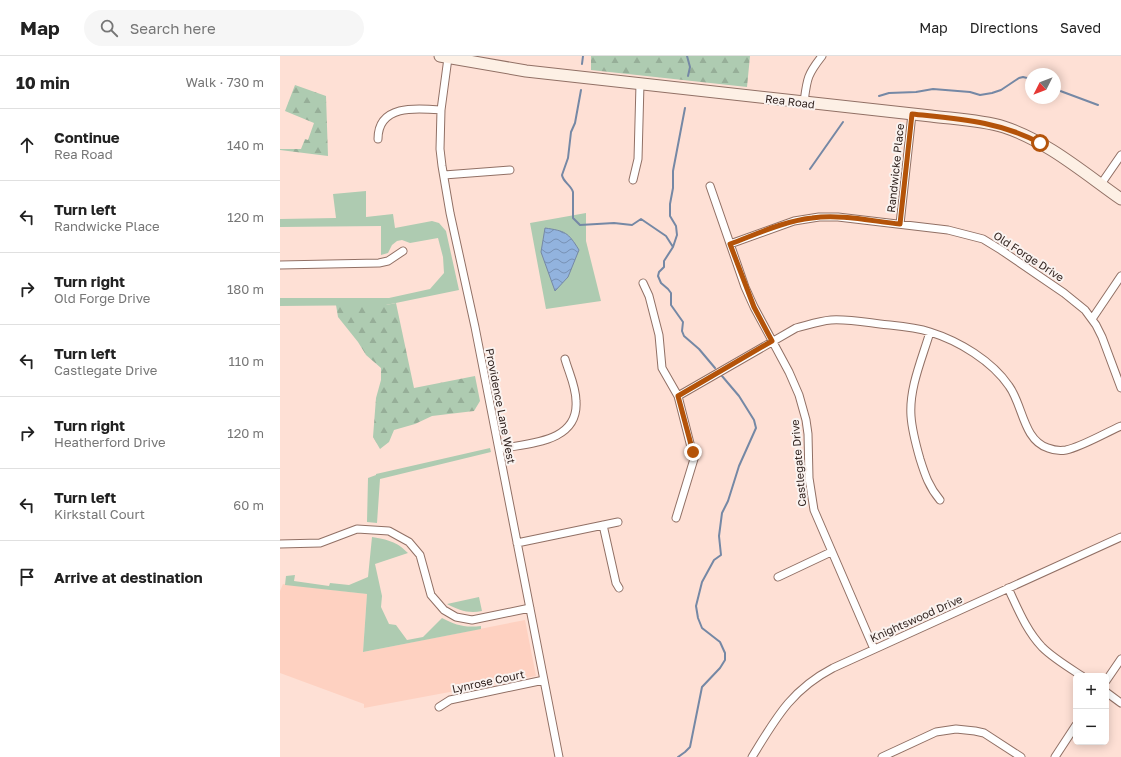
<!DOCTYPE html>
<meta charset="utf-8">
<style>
body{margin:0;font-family:"Golos Text",sans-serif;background:#f6f6f6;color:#222}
.controls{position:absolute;right:12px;bottom:12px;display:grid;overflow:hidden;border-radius:6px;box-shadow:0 2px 10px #0003}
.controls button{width:36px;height:36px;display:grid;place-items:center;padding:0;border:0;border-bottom:1px solid #e0e0e0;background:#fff;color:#222;font:20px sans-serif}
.compass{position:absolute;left:745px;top:12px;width:36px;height:36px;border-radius:50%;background:#fff;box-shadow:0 2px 10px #0003;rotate:228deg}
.stop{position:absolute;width:12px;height:12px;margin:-9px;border:3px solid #b45309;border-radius:50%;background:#fff}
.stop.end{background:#b45309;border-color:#fff;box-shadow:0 1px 4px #0008}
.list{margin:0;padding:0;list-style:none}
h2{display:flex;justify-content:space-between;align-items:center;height:52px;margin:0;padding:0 16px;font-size:17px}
h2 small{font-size:13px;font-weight:400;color:#767676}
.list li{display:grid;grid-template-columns:26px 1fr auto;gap:12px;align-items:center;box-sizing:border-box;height:72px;padding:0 16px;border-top:1px solid #e0e0e0}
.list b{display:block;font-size:15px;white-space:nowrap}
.list p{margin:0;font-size:13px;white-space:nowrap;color:#767676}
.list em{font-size:13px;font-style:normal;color:#767676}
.icon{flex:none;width:22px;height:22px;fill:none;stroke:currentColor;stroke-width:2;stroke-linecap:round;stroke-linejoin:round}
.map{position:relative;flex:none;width:841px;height:701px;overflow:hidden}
header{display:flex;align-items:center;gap:24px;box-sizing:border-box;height:56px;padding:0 20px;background:#fff;border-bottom:1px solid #e0e0e0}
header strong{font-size:19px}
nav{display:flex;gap:22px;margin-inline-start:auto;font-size:14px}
.search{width:280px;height:36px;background:#f6f6f6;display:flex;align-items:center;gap:10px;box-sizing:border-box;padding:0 14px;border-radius:22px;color:#767676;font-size:15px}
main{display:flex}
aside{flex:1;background:#fff}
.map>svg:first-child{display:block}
.built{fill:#fed1c1}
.grass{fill:#aecbb1}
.forest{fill:url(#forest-firs)}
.water{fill:url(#water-waves);stroke:#7588a5}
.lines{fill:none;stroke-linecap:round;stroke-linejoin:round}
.stream{stroke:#7588a5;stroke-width:2}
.street-casing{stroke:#917065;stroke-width:9}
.secondary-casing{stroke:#917065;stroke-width:13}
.street{stroke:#fff;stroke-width:7}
.secondary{stroke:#fdf0e5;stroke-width:11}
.route{stroke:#b45309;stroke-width:5}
.labels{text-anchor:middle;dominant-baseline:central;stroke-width:4;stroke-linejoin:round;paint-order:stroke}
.street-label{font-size:11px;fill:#322420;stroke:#faf3f0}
</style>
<header>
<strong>Map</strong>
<div class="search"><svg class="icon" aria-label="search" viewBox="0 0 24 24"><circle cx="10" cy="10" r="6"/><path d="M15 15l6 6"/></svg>Search here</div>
<nav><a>Map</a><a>Directions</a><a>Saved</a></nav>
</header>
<main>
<aside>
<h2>10 min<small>Walk · 730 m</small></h2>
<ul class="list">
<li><svg class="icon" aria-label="ahead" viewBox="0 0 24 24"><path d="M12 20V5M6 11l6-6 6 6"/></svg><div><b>Continue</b><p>Rea Road</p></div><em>140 m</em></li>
<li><svg class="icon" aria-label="left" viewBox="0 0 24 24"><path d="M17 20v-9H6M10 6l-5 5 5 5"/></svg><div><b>Turn left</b><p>Randwicke Place</p></div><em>120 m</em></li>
<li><svg class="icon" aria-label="right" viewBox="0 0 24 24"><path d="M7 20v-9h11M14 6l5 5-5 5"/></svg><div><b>Turn right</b><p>Old Forge Drive</p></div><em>180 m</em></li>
<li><svg class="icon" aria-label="left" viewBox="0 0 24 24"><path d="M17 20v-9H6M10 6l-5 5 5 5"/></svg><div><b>Turn left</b><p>Castlegate Drive</p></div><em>110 m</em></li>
<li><svg class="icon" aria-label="right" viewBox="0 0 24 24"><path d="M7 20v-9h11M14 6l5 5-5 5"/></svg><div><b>Turn right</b><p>Heatherford Drive</p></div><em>120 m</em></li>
<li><svg class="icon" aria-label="left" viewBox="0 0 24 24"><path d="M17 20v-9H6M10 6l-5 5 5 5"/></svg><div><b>Turn left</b><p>Kirkstall Court</p></div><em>60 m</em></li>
<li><svg class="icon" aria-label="arrive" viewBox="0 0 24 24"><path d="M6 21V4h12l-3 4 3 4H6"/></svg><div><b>Arrive at destination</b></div></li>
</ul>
</aside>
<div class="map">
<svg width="841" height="701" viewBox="0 0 841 701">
<defs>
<pattern id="forest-firs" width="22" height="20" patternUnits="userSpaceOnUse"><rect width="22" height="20" fill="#aecbb1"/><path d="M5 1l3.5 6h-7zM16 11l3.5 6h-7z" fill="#96ae98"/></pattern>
<pattern id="water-waves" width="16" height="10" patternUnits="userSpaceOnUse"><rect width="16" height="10" fill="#92b3de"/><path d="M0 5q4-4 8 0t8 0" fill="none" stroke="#7891b4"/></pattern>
</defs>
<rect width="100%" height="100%" fill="#fee0d5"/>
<path class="built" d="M3,528L87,538L83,596L245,564L256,620L84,652V648L0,617V535Z"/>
<path class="grass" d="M86,135V161L113,158L115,172L152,165L159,167L166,175L179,234L106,249L0,250V242H109L150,233L164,217L163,201L158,182L130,187L122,184L117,185L112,189L108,197L101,199V170L0,171V163L56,162L53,138Z
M306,157V185L321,245L266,253L250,167Z
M210,392L211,396L100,423L97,467L87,466L88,422L96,419V418Z
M92,481C108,484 116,485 128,497L95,508L102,540L101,551L109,568L116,569L127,584L143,581L162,562C176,569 184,572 201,570V573L83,596L87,538L5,529L6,520L15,519L14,525L49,530L50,527L69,529L88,521Z
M199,541L202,555C188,558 179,554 167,548Z"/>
<path class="forest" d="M311,0H470L467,31L311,14Z
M15,29L46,40L48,100L0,94V93H21L25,83L28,84L34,67L5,55Z
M116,247L134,332L195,320L200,345L194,355L152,360L135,368L114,374L109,386L100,393L93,381L96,342L101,324V312L86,299L78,286L58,261L56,249H106Z"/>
<path class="water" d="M265,172C285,175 288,176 299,194L288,221L275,235L261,196Z"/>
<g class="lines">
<path class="stream" d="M407,0L410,11L408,20
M302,8L303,0
M775,33L818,49
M301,34L295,67L291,76L288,102L282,119C283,126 291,129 293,136V162L300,169L334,167L352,169L361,163L386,180L393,191
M599,40L609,37L636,36L653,33L690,36L700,39L712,37L721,34L739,22L743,21L751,23
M405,52L393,115V132L390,148V160L396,170L397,179L393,191L384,205V211L379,216L378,220L381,227L388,233L391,237V249L403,266L402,275L404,280L419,293L435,312
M530,113L563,66
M398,701L405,696L410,691L422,631L440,612L445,604V597L440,586L422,572L418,562L416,550L422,526L434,504L441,499L439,480L442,457L448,445L459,410L476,372L474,364L459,340L442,320"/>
<defs>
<path id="street" d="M168,2L161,54L160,93L162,110L170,157L195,271L279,701
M524,46C527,23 527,19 542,0
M98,83C98,48 137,52 161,54
M164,119L230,114
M353,124L358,103L360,28
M821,128L841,99
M430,130L465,231L474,251L509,316L519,339L526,364L528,378L529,422L534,454L594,593
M620,168L632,58
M450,188L514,165L539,161H558L668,174L703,183L721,194L784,237L805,254L816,269L822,281L841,332
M0,209L99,207L108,205L123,195
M363,227L369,240L379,279L382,312L398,340L414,403L396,462
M812,263L841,220
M650,276C642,303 629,332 631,360C632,375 636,389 640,403C645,419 649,431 660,444
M398,340L516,272C528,269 539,265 551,264C567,263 584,266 600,268C617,270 634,271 650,276C679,285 712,305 729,330C743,349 743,384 768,392C773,394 780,395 786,394C801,391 825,377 841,370
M219,393C248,387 299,387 296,345C296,331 289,317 285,303
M323,469L336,527L339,532
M237,487L338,466
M0,488L40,487L77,473L109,475L129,486L140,499L151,539L164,554L176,561L192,564L250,552
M498,521L551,496
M728,532C738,553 746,574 762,591C773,602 788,611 802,620
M826,625L841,603
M826,636L841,647
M159,651L170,644L264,624
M472,701C496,662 511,634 553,612L841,481
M602,701L656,676L676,673L695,675L704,677L741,701
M775,701L796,669"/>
<path id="secondary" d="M160,0L246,15L651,60C675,63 701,64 724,71C767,85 804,117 841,143"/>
</defs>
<use href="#street" class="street-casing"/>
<use href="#secondary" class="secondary-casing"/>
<use href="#street" class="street"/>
<use href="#secondary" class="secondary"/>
</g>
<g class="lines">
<path class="route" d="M413,396L398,340L492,285L474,251L450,188C477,178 504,165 532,162C560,158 591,165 620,168L632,58C678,63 719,65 760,87"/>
</g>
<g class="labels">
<g class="street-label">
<text transform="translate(510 45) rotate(7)">Rea Road</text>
<text transform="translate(615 112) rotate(-84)">Randwicke Place</text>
<text transform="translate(749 200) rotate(33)">Old Forge Drive</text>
<text transform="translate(221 350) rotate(79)">Providence Lane West</text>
<text transform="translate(518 407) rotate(-95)">Castlegate Drive</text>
<text transform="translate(636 562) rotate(-24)">Knightswood Drive</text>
<text transform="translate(208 625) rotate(-12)">Lynrose Court</text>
</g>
</g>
</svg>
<div class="controls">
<button>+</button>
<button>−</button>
</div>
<svg class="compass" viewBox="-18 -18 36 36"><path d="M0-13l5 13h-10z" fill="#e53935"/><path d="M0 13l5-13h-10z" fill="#767676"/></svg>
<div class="stop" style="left:760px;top:87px"></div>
<div class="stop end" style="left:413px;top:396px"></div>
</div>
</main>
